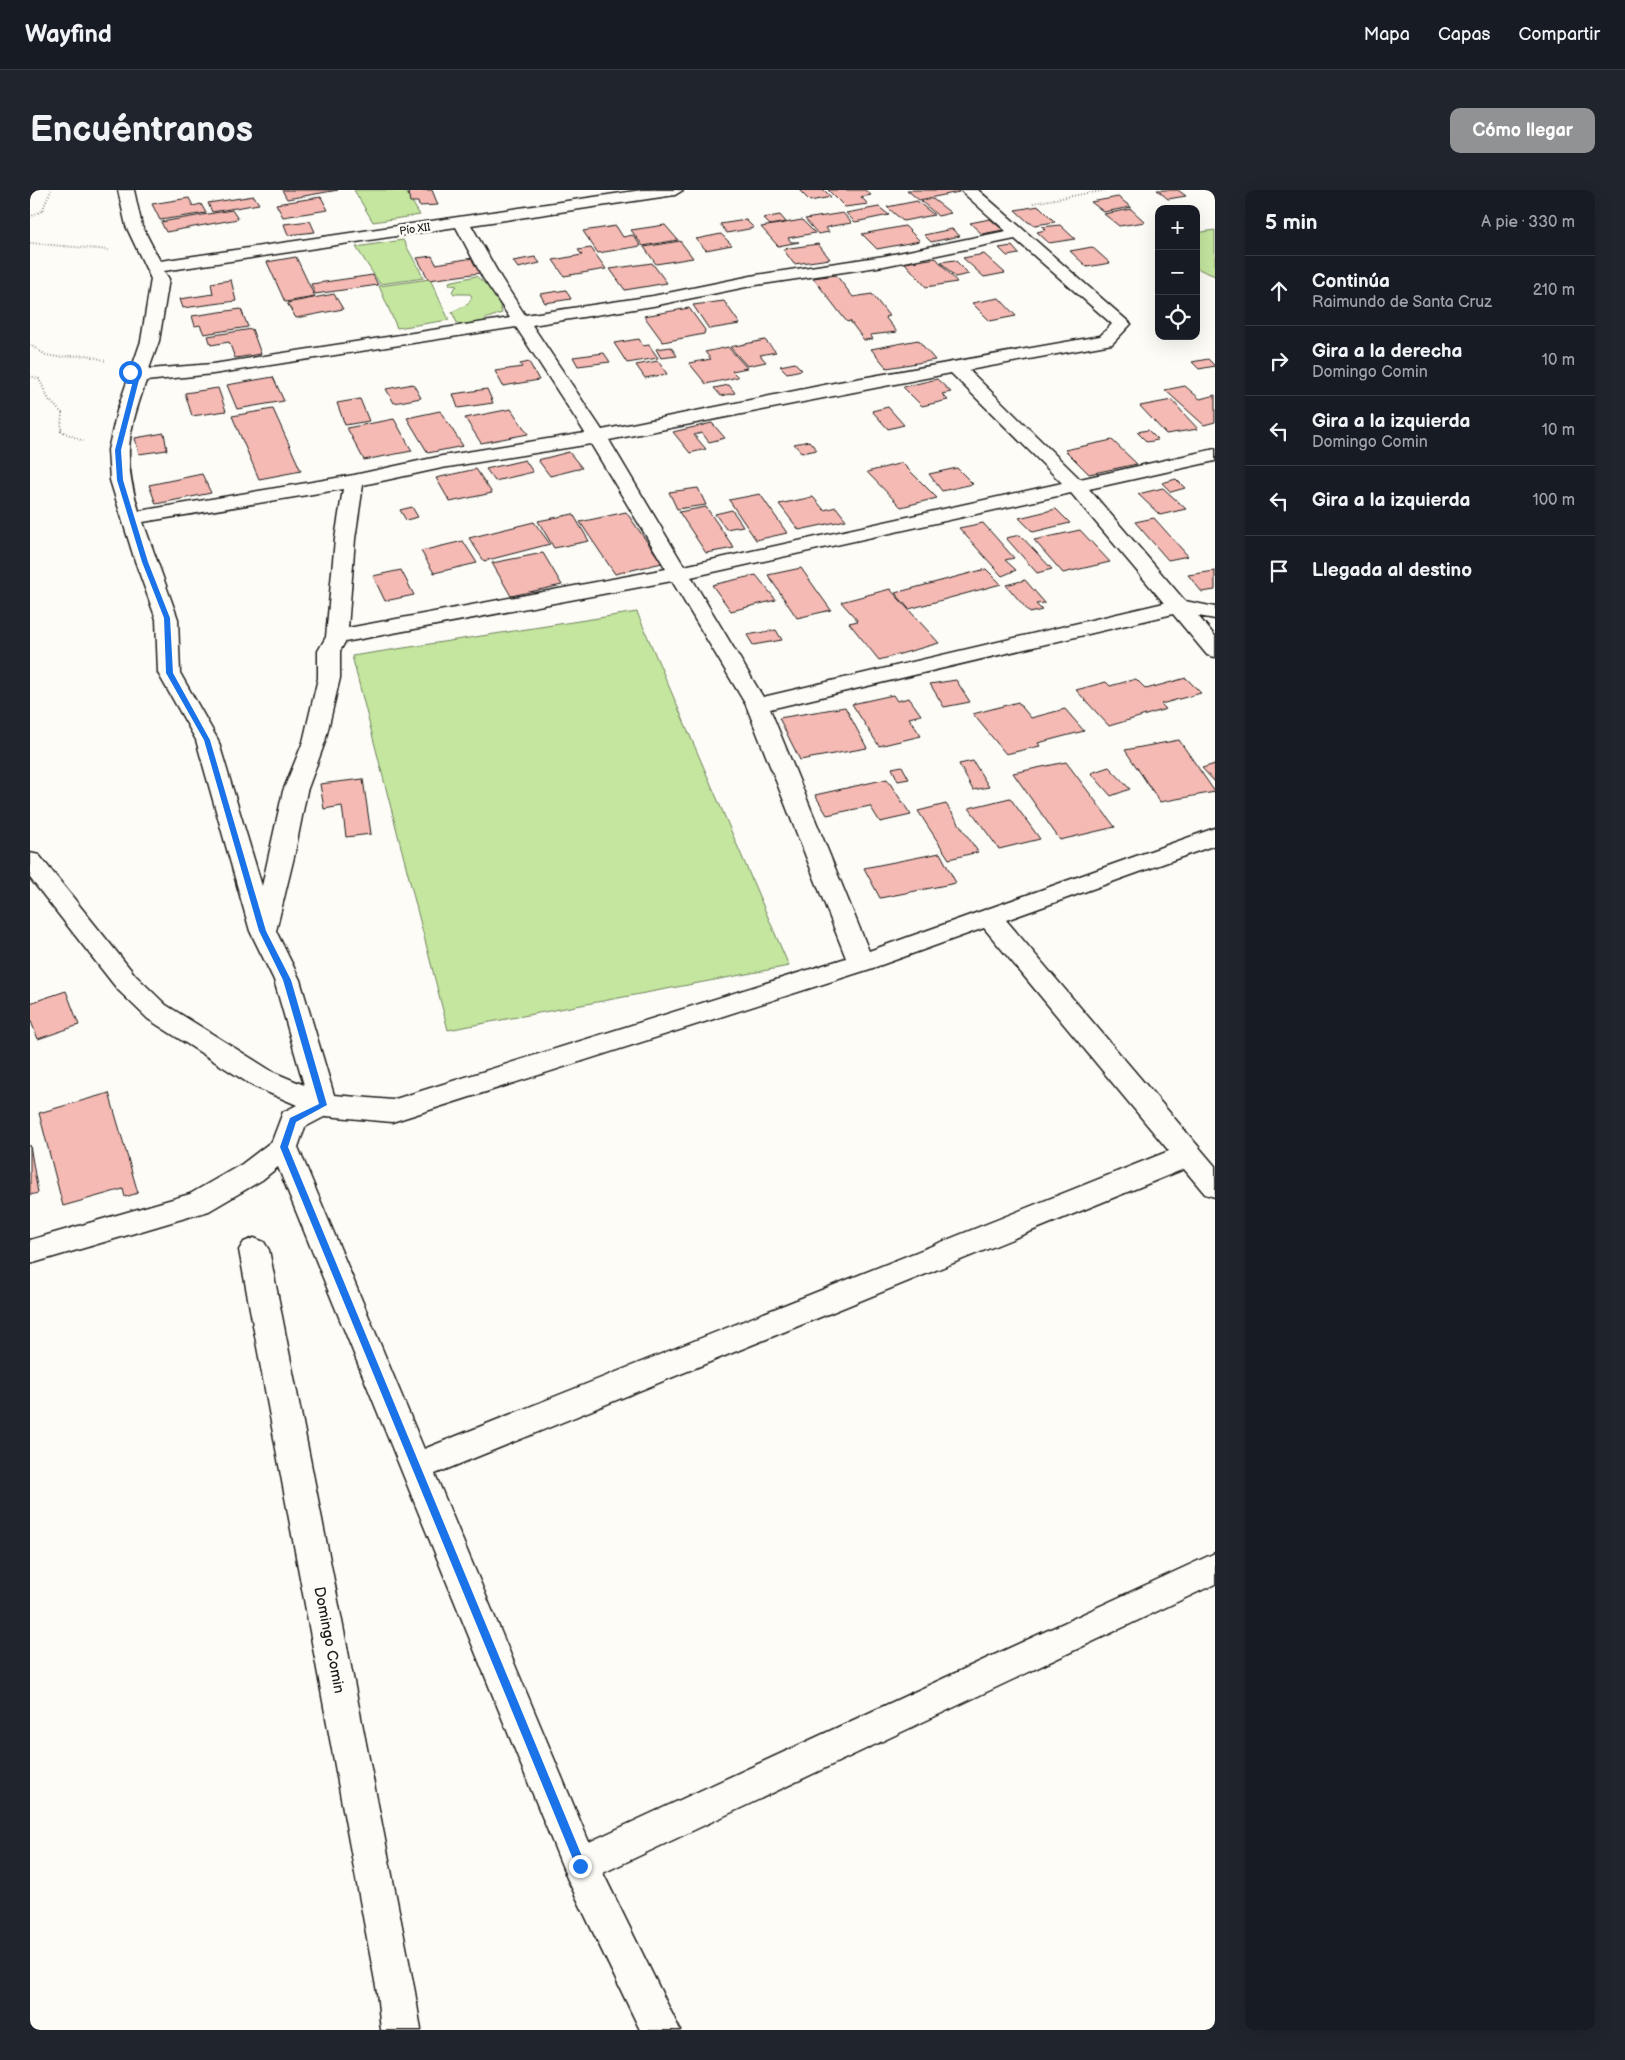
<!DOCTYPE html>
<html lang="es">
<meta charset="utf-8">
<style>
body{margin:0;font-family:"Balsamiq Sans",sans-serif;background:#20242c;color:#f1f3f6}
.controls{position:absolute;right:15px;top:15px;display:grid;overflow:hidden;border-radius:10px;box-shadow:0 5px 20px #0002}
.controls button{width:45px;height:45px;display:grid;place-items:center;padding:0;border:0;border-bottom:1px solid #363941;background:#171b24;color:#f1f3f6;font:25px sans-serif}
.stop{position:absolute;width:15px;height:15px;margin:-11px;border:4px solid #1a73e8;border-radius:50%;background:#fff}
.stop.end{background:#1a73e8;border-color:#fff;box-shadow:0 1px 5px #0008}
.list{margin:0;padding:0;list-style:none}
h2{display:flex;justify-content:space-between;align-items:center;height:65px;margin:0;padding:0 20px;font-size:21px}
h2 small{font-size:16px;font-weight:400;color:#9ea1a6}
.list li{display:grid;grid-template-columns:32px 1fr auto;gap:15px;align-items:center;box-sizing:border-box;height:70px;padding:0 20px;border-top:1px solid #363941}
.list b{display:block;font-size:19px;white-space:nowrap}
.list p{margin:0;font-size:16px;white-space:nowrap;color:#9ea1a6}
.list em{font-size:16px;font-style:normal;color:#9ea1a6}
.icon{flex:none;width:28px;height:28px;fill:none;stroke:currentColor;stroke-width:2;stroke-linecap:round;stroke-linejoin:round}
.map{position:relative;flex:none;width:1185px;height:1840px;overflow:hidden;border-radius:10px}
header{display:flex;align-items:center;gap:30px;box-sizing:border-box;height:70px;padding:0 25px;background:#171b24;border-bottom:1px solid #363941}
header strong{font-size:24px}
nav{display:flex;gap:28px;margin-inline-start:auto;font-size:18px}
.intro{display:flex;align-items:center;justify-content:space-between;box-sizing:border-box;height:120px;padding:0 30px}
h1{margin:0;font-size:35px}
.button{padding:12px 22px;border-radius:10px;background:#919294;color:#fff;font-size:18px;font-weight:700}
main{display:flex;gap:30px;padding:0 30px}
aside{flex:1;background:#171b24;border-radius:10px;box-shadow:0 5px 20px #0002}
.map>svg:first-child{display:block}
.green{fill:#c4e69f;stroke:#70815e}
.building{fill:#f5bab3;stroke:#1c1c1c}
.lines{fill:none;stroke-linecap:round;stroke-linejoin:round}
.minor-casing{stroke:#1c1c1c;stroke-width:3}
.path{stroke:#1c1c1c;stroke-width:2;stroke-dasharray:0.5 2.5;stroke-linecap:butt}
.minor{fill:#fdfcf7;fill-rule:evenodd}
.route{fill:#1a73e8}
.labels{text-anchor:middle;dominant-baseline:central;stroke-width:5;stroke-linejoin:round;paint-order:stroke}
.far-street-label{font-size:11px;fill:#1c1c1c;stroke:#fdfcf7}
.near-street-label{font-size:15px;fill:#1c1c1c;stroke:#fdfcf7}
</style>
<header>
<strong>Wayfind</strong>
<nav><a>Mapa</a><a>Capas</a><a>Compartir</a></nav>
</header>
<div class="intro"><h1>Encuéntranos</h1><a class="button">Cómo llegar</a></div>
<main>
<div class="map">
<svg width="1185" height="1840" viewBox="0 0 1185 1840">
<rect width="100%" height="100%" fill="#fdfcf7"/>
<filter id="ink" filterUnits="userSpaceOnUse"><feTurbulence type="fractalNoise" baseFrequency=".02" numOctaves="2"/><feDisplacementMap in="SourceGraphic" scale="10" xChannelSelector="R" yChannelSelector="G"/><feConvolveMatrix kernelMatrix="1 2 1 2 8 2 1 2 1" color-interpolation-filters="sRGB"/></filter>
<g filter="url(#ink)">
<path class="green" d="M324,0H375L390,25L343,32Z
M1185,40V86L1166,78V43Z
M373,50L394,88L350,94L326,57Z
M446,86L467,104L472,123L455,129L456,132L433,136L427,133L422,122L438,114L442,107L440,104H424L422,101L427,96L420,95L419,92Z
M400,89L419,130L367,138L349,96Z
M607,422L759,776L418,840L322,466Z"/>
<path class="building" d="M252,0H308L257,9Z
M380,0H402L408,15L389,16L388,12H380L378,1Z
M769,0H794L801,7L780,11Z
M798,0H835L841,5L831,7L838,14L815,17Z
M877,0H926L929,2L889,10Z
M1127,0H1148L1156,6L1138,9Z
M224,6L229,14L182,22L178,13Z
M291,7L298,20L253,27L246,14Z
M1088,7L1101,17L1074,22L1061,12Z
M159,8L163,16L171,14L176,23L130,30L122,14Z
M903,9L921,23L908,26L891,11Z
M887,11L904,25L873,31L857,17Z
M1009,16L1025,32L1005,35L998,32L985,20Z
M849,17L859,25L825,32L816,23Z
M1101,19L1115,32L1089,36L1074,24Z
M202,20L208,29L136,42L131,32Z
M813,23L822,33L802,36L796,38L799,42L788,44L775,29Z
M750,25L756,32L740,35L733,28Z
M960,29L973,40L952,44L940,33Z
M716,30L724,38L697,43L690,34Z
M772,30L785,43L758,48L761,52H769L748,56L731,37Z
M280,31L285,42L258,45L254,34Z
M635,35L648,50L613,56L601,40Z
M1030,35L1045,49L1019,53L1007,42L1015,40L1012,37Z
M586,36L593,47L603,45L611,56L568,63L553,41Z
M875,36L890,51L847,59L832,44Z
M922,39L930,46L901,52L894,45Z
M691,44L702,55L676,60L666,49Z
M650,51L663,68L626,74L614,57Z
M788,54L800,69L764,74L753,59Z
M982,56L989,64L977,66L969,58Z
M1062,57L1080,73L1057,77L1040,61Z
M561,58L576,79L534,86L523,70L552,65L548,60Z
M954,64L975,83L954,87L933,68Z
M402,66L406,74L443,68L450,83L399,90L387,68Z
M266,67L285,107L255,112L237,72Z
M505,67L510,73L488,78L483,71Z
M906,68L927,92L896,97L875,73Z
M925,70L939,84L925,87L911,72Z
M622,73L637,93L595,100L580,79Z
M343,85L348,95L285,104L281,94Z
M806,85L823,107L842,104L859,126L855,127L867,142L840,145L843,149L834,150L820,131L817,132L783,88Z
M201,90L206,111L153,118L150,109L183,104L181,93Z
M536,100L541,109L515,113L510,104Z
M304,104L313,119L266,128L257,113Z
M969,108L986,126L960,131L942,113Z
M694,111L710,134L679,139L663,115Z
M659,118L675,140L674,144L633,152L614,126Z
M211,119L218,137L174,144L170,135L165,136L162,126Z
M222,139L231,164L205,168L199,152L181,155L178,146Z
M609,149L613,156L619,155L628,168L597,173L584,153Z
M735,150L746,162L730,165L736,172L717,176L700,157Z
M888,150L905,170L857,178L841,159Z
M641,157L647,166L631,168L626,159Z
M698,157L717,178L702,181L708,187L676,194L659,173L681,169L675,162Z
M574,163L580,172L548,176L543,167Z
M1178,169L1185,176L1169,179L1162,172Z
M628,171L637,184L615,188L606,175Z
M499,172L509,190L473,196L465,181L492,177L490,174Z
M765,173L772,180L757,183L750,176Z
M243,187L254,211L207,219L197,195Z
M907,189L921,202L912,204L918,210L892,216L873,197Z
M383,194L391,208L364,213L356,199Z
M699,195L705,203L691,206L684,198Z
M1155,196L1170,209L1185,205V232L1174,235L1135,200Z
M188,198L196,221L162,226L155,203Z
M457,199L463,213L428,218L423,204Z
M330,209L339,231L315,235L307,213Z
M1142,210L1154,224L1168,239L1136,244L1110,216Z
M858,217L874,235L858,239L842,221Z
M243,219L271,281L229,289L202,226Z
M481,219L498,244L451,253L435,228Z
M410,221L433,256L398,263L377,228Z
M364,229L382,261L334,270L317,238Z
M682,233L695,248L679,252L672,243L664,245L676,259L660,263L643,242Z
M1118,240L1128,250L1117,252L1107,242Z
M134,243L137,260L109,264L105,248Z
M1082,250L1107,274L1059,284L1035,260Z
M779,251L787,260L772,263L764,254Z
M539,262L552,278L520,286L508,270Z
M495,270L503,282L465,291L456,279Z
M872,273L907,308L871,317L837,282Z
M927,278L943,294L912,301L899,284Z
M446,279L462,303L420,312L406,288Z
M172,284L181,303L126,314L119,295Z
M1146,289L1155,298L1141,302L1132,293Z
M668,298L676,315L647,319L639,302Z
M1133,298L1156,319L1130,325L1108,304Z
M730,304L757,343L726,350L699,310Z
M783,307L794,320L806,317L816,330L769,340L749,314Z
M382,317L388,327L376,330L370,320Z
M676,317L704,358L676,363L649,322Z
M1026,319L1040,333L1003,342L989,328Z
M702,320L713,336L696,339L685,324Z
M596,322L632,373L585,384L550,332Z
M543,324L559,351L524,358L508,331Z
M1124,328L1158,366L1138,370L1105,332Z
M504,332L520,354L454,371L439,348Z
M953,333L984,368L975,370L986,380L972,386L929,338Z
M1050,340L1080,372L1033,383L1004,350Z
M990,345L1022,379L1007,383L976,348Z
M433,351L447,373L404,383L391,361Z
M513,363L532,395L481,406L462,373Z
M771,378L788,402L801,420L767,428L738,385Z
M956,379L971,394L879,419L865,403Z
M371,380L384,405L355,411L343,386Z
M1185,381V400L1172,402L1158,385Z
M726,385L746,410L701,421L682,395Z
M995,390L1015,413L1006,414L1012,420L1000,423L976,395Z
M860,399L878,419L909,453L849,470L819,433L828,431L811,412Z
M746,440L752,450L723,455L717,445Z
M1156,488L1171,503L1131,514L1136,519L1079,536L1046,500L1076,492L1080,496L1106,489L1116,499Z
M926,490L940,512L914,517L900,494Z
M863,505L867,511L879,508L891,525L879,528L891,546L849,556L822,514Z
M988,512L1001,528L1035,519L1054,541L1008,553L1010,556L976,564L943,524Z
M815,517L837,558L770,570L749,528Z
M1149,550L1185,602L1130,612L1095,560Z
M943,571L959,597L943,600L929,574Z
M1036,572L1085,637L1030,650L983,583Z
M1185,574V592L1172,578Z
M872,576L879,589L868,591L862,578Z
M1079,577L1100,599L1081,606L1061,583Z
M333,589L341,644L316,647L312,616L294,619L290,594Z
M857,589L881,625L850,632L840,616L797,625L785,605Z
M980,608L1010,649L969,659L939,618Z
M916,614L948,662L919,669L888,621Z
M910,663L926,693L850,708L834,678Z
M36,801L49,835L8,849L0,829V813Z
M79,903L108,1003L95,1007L93,999L33,1016L9,923Z
M0,955L8,1003L0,1005Z"/>
<g class="lines">
<defs>
<path id="minor" d="M88,0H104L112,36L130,71L612,0H653L645,5L441,35L471,88L495,125L623,106L726,85L854,66L976,41L930,0H948L1101,134L1082,154L939,180L1050,289L1185,259V271L1059,299L1155,411L1185,417V429L1168,426L1185,446V467L1177,465L1143,424L740,519L839,761L1185,638V655L976,730L1185,976V1007L1175,1004L1154,979L405,1284L559,1652L1185,1363V1394L573,1683L650,1840H610L537,1688L248,977L232,990L179,1021L0,1074V1050L160,1004L212,974L242,951L253,922L267,915L223,896L118,829L88,800L0,688V663L9,665L106,786L136,815L243,882L274,895L244,790L220,741L166,550L128,483L126,429L105,371L80,290L78,260L87,221L111,151L121,89L96,36ZM426,37L453,88L480,128L183,174L119,179L129,151L139,89L134,81ZM985,49L1082,134L1070,146L809,192L572,240L502,135L623,116L726,95L854,76ZM486,137L555,243L412,266L324,285L109,321C92,266 98,244 116,191L183,184ZM921,183L1032,293L654,376L579,250ZM561,254L636,379L318,438L325,349L333,295L412,278ZM313,299L305,349L296,447L288,461V488L273,552L253,601L232,696L188,550L150,483L148,429L113,332ZM1041,303L1134,413L733,507L661,387ZM642,391L716,515L816,768L362,910L304,905L270,790L246,741L264,667L277,601L295,552L310,488V461L315,452ZM954,738L1139,961L394,1259L268,957L275,937L296,926L362,932L840,779Z
M224,1048L234,1052L239,1060L385,1802L391,1840H351L347,1802L209,1060L214,1052Z"/>
</defs>
<use href="#minor" class="minor-casing"/>
<path class="path" d="M1003,13L1076,0
M0,27L12,21L21,0
M0,53L79,60
M0,155L16,165L26,167L58,165L76,171
M0,186L9,189L19,210L32,223L31,241L53,251"/>
<use href="#minor" class="minor"/>
</g>
</g>
<path class="route" d="M98,180L110,186L91,260L93,290L118,372L140,428L143,483L180,550L236,741L261,790L297,915L266,932L258,957L556,1676L550,1681L547,1679L250,957L260,928L289,914L253,790L229,741L174,550L136,483L134,428L112,372L87,290L85,260L104,187Z"/>
<g class="labels">
<g class="far-street-label">
<text transform="translate(385 39) rotate(-8)">Pío XII</text>
</g>
<g class="near-street-label">
<text transform="translate(299 1450) rotate(79)">Domingo Comin</text>
</g>
</g>
</svg>
<div class="controls">
<button>+</button>
<button>−</button>
<button><svg class="icon" aria-label="locate" viewBox="0 0 24 24"><circle cx="12" cy="12" r="6"/><path d="M12 2v4M12 18v4M2 12h4M18 12h4"/></svg></button>
</div>
<div class="stop" style="left:100px;top:182px"></div>
<div class="stop end" style="left:550px;top:1676px"></div>
</div>
<aside>
<h2>5 min<small>A pie · 330 m</small></h2>
<ul class="list">
<li><svg class="icon" aria-label="ahead" viewBox="0 0 24 24"><path d="M12 20V5M6 11l6-6 6 6"/></svg><div><b>Continúa</b><p>Raimundo de Santa Cruz</p></div><em>210 m</em></li>
<li><svg class="icon" aria-label="right" viewBox="0 0 24 24"><path d="M7 20v-9h11M14 6l5 5-5 5"/></svg><div><b>Gira a la derecha</b><p>Domingo Comin</p></div><em>10 m</em></li>
<li><svg class="icon" aria-label="left" viewBox="0 0 24 24"><path d="M17 20v-9H6M10 6l-5 5 5 5"/></svg><div><b>Gira a la izquierda</b><p>Domingo Comin</p></div><em>10 m</em></li>
<li><svg class="icon" aria-label="left" viewBox="0 0 24 24"><path d="M17 20v-9H6M10 6l-5 5 5 5"/></svg><div><b>Gira a la izquierda</b></div><em>100 m</em></li>
<li><svg class="icon" aria-label="arrive" viewBox="0 0 24 24"><path d="M6 21V4h12l-3 4 3 4H6"/></svg><div><b>Llegada al destino</b></div></li>
</ul>
</aside>
</main>
